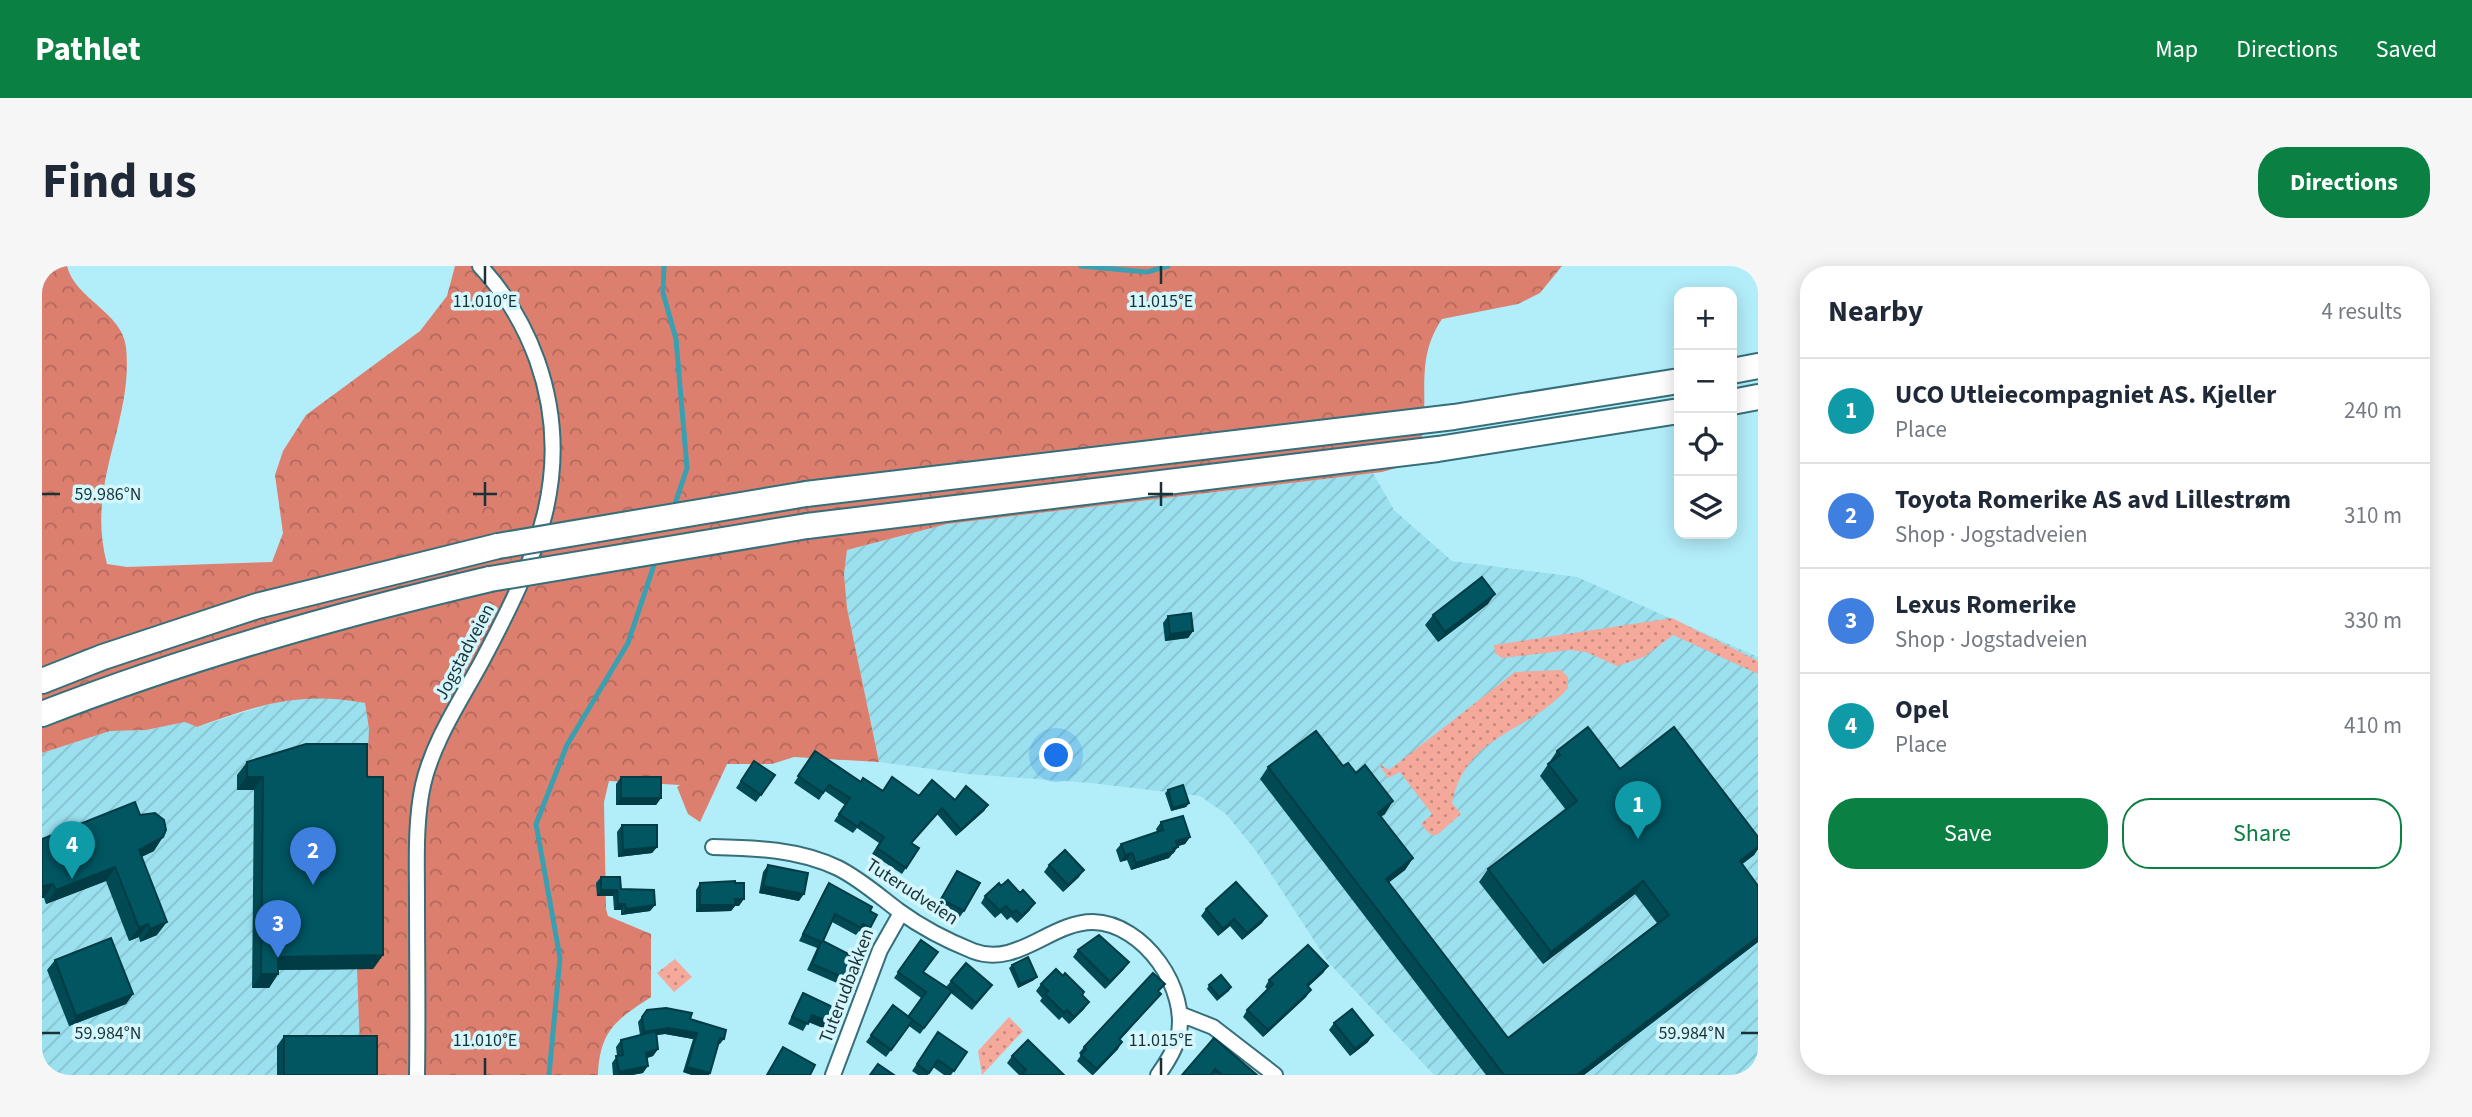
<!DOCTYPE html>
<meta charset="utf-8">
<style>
body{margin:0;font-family:"Source Sans 3",sans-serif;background:#f6f6f7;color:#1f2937}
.controls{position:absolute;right:21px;top:21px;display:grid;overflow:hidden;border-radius:14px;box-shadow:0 4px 18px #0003}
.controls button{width:63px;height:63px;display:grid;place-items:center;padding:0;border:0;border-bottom:2px solid #e0e1e3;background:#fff;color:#1f2937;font:35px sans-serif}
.you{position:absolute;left:1015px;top:490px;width:24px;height:24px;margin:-18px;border:5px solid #fff;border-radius:50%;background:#1a73e8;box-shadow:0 0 0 10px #1a73e833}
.badge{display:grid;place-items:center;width:46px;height:46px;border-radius:50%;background:#0b8043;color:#fff;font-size:23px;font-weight:700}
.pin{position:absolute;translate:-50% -58px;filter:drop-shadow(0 2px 4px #0008)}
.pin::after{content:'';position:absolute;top:37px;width:24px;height:21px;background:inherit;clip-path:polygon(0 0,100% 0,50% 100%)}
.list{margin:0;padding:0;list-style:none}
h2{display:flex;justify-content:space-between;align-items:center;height:91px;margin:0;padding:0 28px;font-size:30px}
h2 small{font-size:23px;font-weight:400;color:#747a83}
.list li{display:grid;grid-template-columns:46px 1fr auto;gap:21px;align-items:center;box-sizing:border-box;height:105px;padding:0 28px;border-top:2px solid #e0e1e3}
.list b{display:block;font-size:26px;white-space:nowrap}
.list p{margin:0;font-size:23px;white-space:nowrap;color:#747a83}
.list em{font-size:23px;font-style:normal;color:#747a83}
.actions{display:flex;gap:14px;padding:21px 28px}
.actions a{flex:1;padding:16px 0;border:2px solid #0b8043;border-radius:28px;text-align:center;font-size:24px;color:#0b8043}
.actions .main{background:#0b8043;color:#fff}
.icon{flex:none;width:38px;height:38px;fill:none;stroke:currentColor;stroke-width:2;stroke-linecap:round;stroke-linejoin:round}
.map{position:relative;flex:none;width:1716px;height:809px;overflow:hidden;border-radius:28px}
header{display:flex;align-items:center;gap:42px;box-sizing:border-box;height:98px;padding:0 35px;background:#0b8043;color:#fff}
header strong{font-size:33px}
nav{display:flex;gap:38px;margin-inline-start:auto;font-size:24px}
.intro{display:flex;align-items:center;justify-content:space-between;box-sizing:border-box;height:168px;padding:0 42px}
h1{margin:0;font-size:49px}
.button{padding:18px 32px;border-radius:28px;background:#0b8043;color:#fff;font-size:24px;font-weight:700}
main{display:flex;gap:42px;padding:0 42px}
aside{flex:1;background:#fff;border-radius:28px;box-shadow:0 4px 18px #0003}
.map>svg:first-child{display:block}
.industrial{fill:url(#industrial-furrows)}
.green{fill:url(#green-dots)}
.forest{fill:url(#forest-crowns)}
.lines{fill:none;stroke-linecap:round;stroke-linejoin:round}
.stream{stroke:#39a0b2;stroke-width:5}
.minor-casing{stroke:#366f7a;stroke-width:18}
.motorway-casing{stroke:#366f7a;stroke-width:28}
.minor{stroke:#fff;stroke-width:14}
.motorway{stroke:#fff;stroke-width:24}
.motorway-bridge-casing{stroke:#366f7a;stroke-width:28;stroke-linecap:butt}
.motorway-bridge{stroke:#fff;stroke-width:24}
.wall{fill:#014a54}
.shaded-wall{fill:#013c45}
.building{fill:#015662;stroke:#013c45;stroke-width:2}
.ticks{fill:none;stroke:#1a3236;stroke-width:2.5}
.labels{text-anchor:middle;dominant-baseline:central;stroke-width:7;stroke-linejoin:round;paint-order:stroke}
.street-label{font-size:19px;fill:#1a3236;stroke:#d4f7fe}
.ticks-label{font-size:18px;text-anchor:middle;fill:#1a3236;stroke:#d4f7fe;stroke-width:7;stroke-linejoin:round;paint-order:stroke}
</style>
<header>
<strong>Pathlet</strong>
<nav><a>Map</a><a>Directions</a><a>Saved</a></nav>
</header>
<div class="intro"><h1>Find us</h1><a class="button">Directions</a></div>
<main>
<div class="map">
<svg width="1716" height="809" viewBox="0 0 1716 809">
<defs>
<pattern id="industrial-furrows" width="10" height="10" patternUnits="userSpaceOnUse" patternTransform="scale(1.75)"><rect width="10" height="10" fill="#9be0ee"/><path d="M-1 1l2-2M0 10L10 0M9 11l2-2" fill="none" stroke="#85c1cd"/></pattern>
<pattern id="green-dots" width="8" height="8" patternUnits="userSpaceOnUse" patternTransform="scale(1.75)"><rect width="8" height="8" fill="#f4a99b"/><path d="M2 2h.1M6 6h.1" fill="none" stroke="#c58a7f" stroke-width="1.8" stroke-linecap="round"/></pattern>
<pattern id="forest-crowns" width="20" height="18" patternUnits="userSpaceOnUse" patternTransform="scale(1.75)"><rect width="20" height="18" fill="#dd7f6f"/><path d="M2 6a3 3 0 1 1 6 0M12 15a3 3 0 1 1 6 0" fill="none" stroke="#b2695c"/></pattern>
</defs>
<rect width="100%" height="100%" fill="#b2eefa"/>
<path class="industrial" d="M1331,207L1352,244L1410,295L1535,311L1716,391V804L1710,809H1392L1286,696L1214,585L1184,548L1158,530L1049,517L926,508L837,496L805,342L802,308L805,284L905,258Z
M289,431L323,437L327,463L319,809H0V487L68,465L104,464L143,456L155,461L248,432Z"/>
<path class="green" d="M1630,352L1716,395V408L1631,369L1602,391L1575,400L1544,386L1528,384L1460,392L1453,387L1452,379Z
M1519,404L1526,411V422C1486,468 1424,467 1410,537L1419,548L1395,569H1389L1379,558L1390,548L1358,506L1346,512L1337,498L1347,504L1473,406Z
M633,693L650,711L632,726L615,707Z
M967,751L981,765L940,809L936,785Z"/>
<path class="forest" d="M0,0H25C33,33 80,46 84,81C92,157 43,216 65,298L85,301L230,296L241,267L233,209L241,185L264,149L378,65L405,30L413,0H1520L1498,27L1476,38L1400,53C1373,93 1387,127 1380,171C1378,180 1374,189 1372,197L1340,206L905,258L805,284L802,308L805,342L837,496L752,491L730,498H685L658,556L646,548L635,521L638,519L567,515L562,536L564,643L566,650L609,668V731C574,754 558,764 556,809H319L315,703L327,463L323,437C256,425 217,439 155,461L143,456L104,464L68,465L0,487Z"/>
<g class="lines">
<path class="stream" d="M622,0L621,27L634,73L645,202L631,244
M1039,0L1105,6L1126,0
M507,809L518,692L494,558L525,479L586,377L614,293"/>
<defs>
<path id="minor" d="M671,581C714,582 756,583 796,602C818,613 837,630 857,645C879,661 906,675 931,685C975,702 1008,656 1051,656C1102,657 1148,724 1136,772C1132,785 1124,798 1116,809
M1138,748L1171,761L1233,809
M375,809C376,751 375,693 375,634C375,596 373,556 381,519C391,475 419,434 440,395C493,295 535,207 495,94C482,58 464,28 438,0
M791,809L838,684L859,647"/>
<path id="motorway" d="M1690,105L1716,100
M1690,136L1716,131
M764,228L1412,151L1637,115
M765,260L1396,183L1637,145
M0,415L61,391L215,340L456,280
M0,448C146,391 295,349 448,313"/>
</defs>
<use href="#minor" class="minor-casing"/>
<use href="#motorway" class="motorway-casing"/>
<use href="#minor" class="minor"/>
<use href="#motorway" class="motorway"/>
<defs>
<path id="motorway-bridge" d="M456,280L764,228
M448,313L765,260"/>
</defs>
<use href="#motorway-bridge" class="motorway-bridge-casing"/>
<use href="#motorway-bridge" class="motorway-bridge"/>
</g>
<path class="wall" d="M1446,338L1396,376L1383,359L1391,349Z
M1126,350L1151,365L1146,372L1123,375L1121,357Z
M773,485L819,516L841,525L946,539L942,545L914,570L895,548L870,577L877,582L860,608L830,588L837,577L815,562L811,567L792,555L803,539L783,525L777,534L752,517Z
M1515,485L1578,503L1716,571V583L1712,589L1700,598L1716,676L1542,809H1444L1218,513L1226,501L1301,500L1343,548L1339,550L1371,592L1363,604L1347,616L1466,772L1615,657L1593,628L1501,698L1437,616L1446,603L1524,544L1498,510Z
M712,495L733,509L714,536L694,522Z
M205,496L325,511L341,689L331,703L236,704V708L227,722H210L212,524H195V509Z
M579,511L619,532L614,539H574V518Z
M1126,524L1147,537L1144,541L1129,545L1123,527Z
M1119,556L1148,571L1143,578L1136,580L1131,588H1130L1127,592L1089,604L1085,594L1078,596L1074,584L1079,578L1115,566L1114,563Z
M580,559L615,581L610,587L576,591L575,566Z
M0,573L112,585L99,591L115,669L98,676L97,671L87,675L64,615L4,638L2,632H0Z
M726,599L757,635L717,627L721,606Z
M1007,599L1037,611L1021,626L1002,606Z
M915,605L922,645L917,652L894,640Z
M559,611L579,623L613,639L608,645L579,649V644H572L571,630H555L554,617Z
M658,617L697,640H693L689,645L654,646V624Z
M787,617L828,645V662L823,669L817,665L814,669L790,656L781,675L809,715L804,721L765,704L775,682L757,675L783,623Z
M943,630L988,644L975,657L969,651L965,654L959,647L953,652L939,637Z
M1164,643L1225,650L1220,657L1200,674L1188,660L1176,670L1159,650Z
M879,674L881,706L904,721L909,715L945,726L930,744L909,727L878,768L867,760L844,791L824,776L851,739L866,751L879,732L852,712Z
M1036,684L1082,703L1063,723L1031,691Z
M13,694L91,728L84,738L27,760L5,704Z
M970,699L992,714L976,722L967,702Z
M1286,700L1281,707L1266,721L1264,731L1221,771L1201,751L1205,744L1226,724L1223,721L1227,714Z
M999,718L1040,730L1047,736L1042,743L1027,758L1020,751L1017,754L998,735L1000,732L994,725Z
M1167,719L1189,721L1187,725L1175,735L1165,723Z
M1117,726L1114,734L1078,774L1076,783L1051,809H1050L1035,795L1039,789L1037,787L1042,781Z
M761,727L791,757L786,764L766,756L761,765L746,758L757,734Z
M605,744L648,753L682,773L678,778H676L667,809H650L641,806L651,773L623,768L614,769L616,783L611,790L605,792L601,807L590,809H571L570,797L575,790L574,781L579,774L598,769L596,756Z
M1292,757L1326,776L1308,790L1287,764Z
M896,766L925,786L909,809H902L891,801L886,809H876L870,805Z
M242,770L335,809H235V780Z
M1172,772L1215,809H1140Z
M970,790L1022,809H977L965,797Z"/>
<path class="shaded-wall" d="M1453,328L1446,338L1396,376L1403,366Z
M1151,365L1146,372L1123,375L1128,368Z
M205,511H221L212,524H195Z
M579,532H619L614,539H574Z
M1351,535L1343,548L1328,559L1336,547Z
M1147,537L1144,541L1129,545L1131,542Z
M946,539L942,545L914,570L919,564Z
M121,571L112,585L87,597L97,584Z
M1148,571L1143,578L1130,582L1134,575Z
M615,581L610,587L576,591L581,584Z
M1136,581L1127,592L1089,604L1094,597Z
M1716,581V583L1712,589L1689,607L1698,595Z
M1090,587L1085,594L1078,596L1083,589Z
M1371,592L1363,604L1336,625L1344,613Z
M73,601L64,615L4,638L14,624Z
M1042,604L1037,611L1021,626L1026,619Z
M1601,615L1593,628L1501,698L1509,686Z
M11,618L2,632H0V620Z
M721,620L762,628L757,635L717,627Z
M559,624H575L571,630H555Z
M693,633H702L697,640H693L689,645L654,646L658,639Z
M993,637L988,644L975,657L980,650Z
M576,638H583L579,644H572Z
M613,639L608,645L579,649L584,643Z
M1225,650L1220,657L1200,674L1205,667Z
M1192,653L1188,660L1176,670L1181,663Z
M125,656L115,669L98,676L108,663Z
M106,658L97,671L87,675L97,662Z
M1716,671V676L1542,809H1535Z
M341,689L331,703L227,704L236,691Z
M1087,696L1082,703L1063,723L1068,716Z
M1286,700L1281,707L1260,726L1265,719Z
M219,708H236L227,722H210Z
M995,711L992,714L976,722L978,718Z
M1269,724L1264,731L1221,771L1226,764Z
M91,728L84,738L27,760L34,750Z
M1119,728L1114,734L1072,780L1077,773Z
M1047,736L1042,743L1027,758L1032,751Z
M770,749L791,757L786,764L765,755Z
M627,762L655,767L651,773L623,768L598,771L602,766Z
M1331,769L1326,776L1308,790L1313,783Z
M1080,776L1076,783L1051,809L1055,803Z
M616,783L611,790L599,794L604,787Z
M606,800L601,807L590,809H575L577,806Z
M645,801L668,807L667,809H650L641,806Z"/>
<path class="building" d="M1440,311L1453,328L1403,366L1391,349Z
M1149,347L1151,365L1128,368L1126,350Z
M1546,461L1578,503L1632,461L1716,571V581L1698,595L1716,620V671L1535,809H1462L1226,501L1274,465L1301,500L1306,497L1314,507L1323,499L1351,535L1336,547L1371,592L1344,613L1466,772L1627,649L1601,615L1509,686L1446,603L1535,535L1506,498L1518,489L1515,485Z
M264,478H325V511H341V689L236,691V708H219L221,511H205V496Z
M773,485L819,516L821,512L841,525L850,511L877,530L890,514L913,534L924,520L946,539L919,564L900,542L869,577L877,582L864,602L835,582L842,571L819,556L816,561L797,548L808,532L787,519L781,527L756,510Z
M712,495L733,509L719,529L699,515Z
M579,511H619V532H579Z
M1141,519L1147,537L1131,542L1126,524Z
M93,536L98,549L113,547L122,554L124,564L121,571L97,584L125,656L108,663L106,658L97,662L73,601L14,624L11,618L0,620V573Z
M1141,550L1148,571L1134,575L1136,581L1131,582L1132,585L1094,597L1090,587L1083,589L1079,578L1121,564L1119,556Z
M580,559H615V581L581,584Z
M1023,584L1042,604L1026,619L1007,599Z
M726,599L766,607L762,628L721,620Z
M915,605L938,617L922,645L899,633Z
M559,611H578L579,623L612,624L613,639L584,643L583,638H576L575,624H559Z
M966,614L978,627L981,624L993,637L980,650L974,644L970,647L964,640L958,645L943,630L957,617L959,620Z
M693,615V617H702V633H693V639H658V617Z
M1194,616L1225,650L1205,667L1192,653L1181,663L1164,643Z
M787,617L830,641L828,645L835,649L828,662L821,658L819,662L793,648L781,675L818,694L809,715L770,698L779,676L761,668Z
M1057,669L1087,696L1068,716L1036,684Z
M69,672L91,728L34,750L13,694Z
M879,674L896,686L881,706L910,725L882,762L866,751L884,726L856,706Z
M1266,679L1286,700L1265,719L1269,724L1226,764L1205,744L1231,718L1227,714Z
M986,691L995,711L978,718L970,699Z
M924,697L950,719L934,737L909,715Z
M1014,703L1021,710L1023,707L1042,726L1040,729L1047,736L1032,751L1025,744L1022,747L1003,728L1006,725L999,718Z
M1111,707L1123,718L1116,725L1119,728L1077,773L1080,776L1055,803L1039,789L1044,783L1042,781Z
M1179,709L1189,721L1177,731L1167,719Z
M761,727L797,744L791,757L770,749L766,758L750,751Z
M851,739L871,754L849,784L829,769Z
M624,742L650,747L648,753L684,764L682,773L678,772L668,807L645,801L655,767L627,762L602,766L600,751L605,744Z
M1310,743L1331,769L1313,783L1292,757Z
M614,765L616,783L604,787L606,800L577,806L574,790L581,789L579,774Z
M896,766L925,786L912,805L896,794L887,807L875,798Z
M242,770H335V809H242Z
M1172,772L1215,809H1180L1173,803L1169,809H1140Z
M986,774L1022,809H979L984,804L970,790Z
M741,781L773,799L768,809H725Z
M836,798L852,809H828Z"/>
<path class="ticks" d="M443,0V18M1119,0V18M443,216V240M1119,216V240M0,228H18M431,228H455M1106,228H1131M0,767H18M1699,767H1716M443,792V809M1119,792V809"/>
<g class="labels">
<g class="street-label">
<text transform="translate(423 386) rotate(-62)">Jogstadveien</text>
<text transform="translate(870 626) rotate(33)">Tuterudveien</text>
<text transform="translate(805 720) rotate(-69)">Tuterudbakken</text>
</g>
</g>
<g class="ticks-label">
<text x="443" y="41">11.010°E</text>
<text x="1119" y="41">11.015°E</text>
<text x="66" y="234">59.986°N</text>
<text x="66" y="773">59.984°N</text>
<text x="1650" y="773">59.984°N</text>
<text x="443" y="780">11.010°E</text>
<text x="1119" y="780">11.015°E</text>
</g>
</svg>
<div class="controls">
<button>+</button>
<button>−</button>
<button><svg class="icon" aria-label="locate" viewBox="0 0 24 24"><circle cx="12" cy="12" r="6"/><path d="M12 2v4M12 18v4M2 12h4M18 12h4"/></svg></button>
<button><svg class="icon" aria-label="layers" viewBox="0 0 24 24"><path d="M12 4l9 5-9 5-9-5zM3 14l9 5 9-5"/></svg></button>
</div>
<div class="you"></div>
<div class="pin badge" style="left:1596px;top:573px;background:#0f9aa8">1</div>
<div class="pin badge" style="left:271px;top:619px;background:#3f7fe0">2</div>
<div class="pin badge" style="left:236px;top:692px;background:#3f7fe0">3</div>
<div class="pin badge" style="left:30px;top:613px;background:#0f9aa8">4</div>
</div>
<aside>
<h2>Nearby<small>4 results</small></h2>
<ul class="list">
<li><span class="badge" style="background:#0f9aa8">1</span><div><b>UCO Utleiecompagniet AS. Kjeller</b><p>Place</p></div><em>240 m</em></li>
<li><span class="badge" style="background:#3f7fe0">2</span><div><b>Toyota Romerike AS avd Lillestrøm</b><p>Shop · Jogstadveien</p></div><em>310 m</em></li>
<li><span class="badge" style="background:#3f7fe0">3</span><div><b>Lexus Romerike</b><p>Shop · Jogstadveien</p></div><em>330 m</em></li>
<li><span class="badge" style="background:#0f9aa8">4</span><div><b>Opel</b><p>Place</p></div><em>410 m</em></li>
</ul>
<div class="actions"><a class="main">Save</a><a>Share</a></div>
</aside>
</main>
